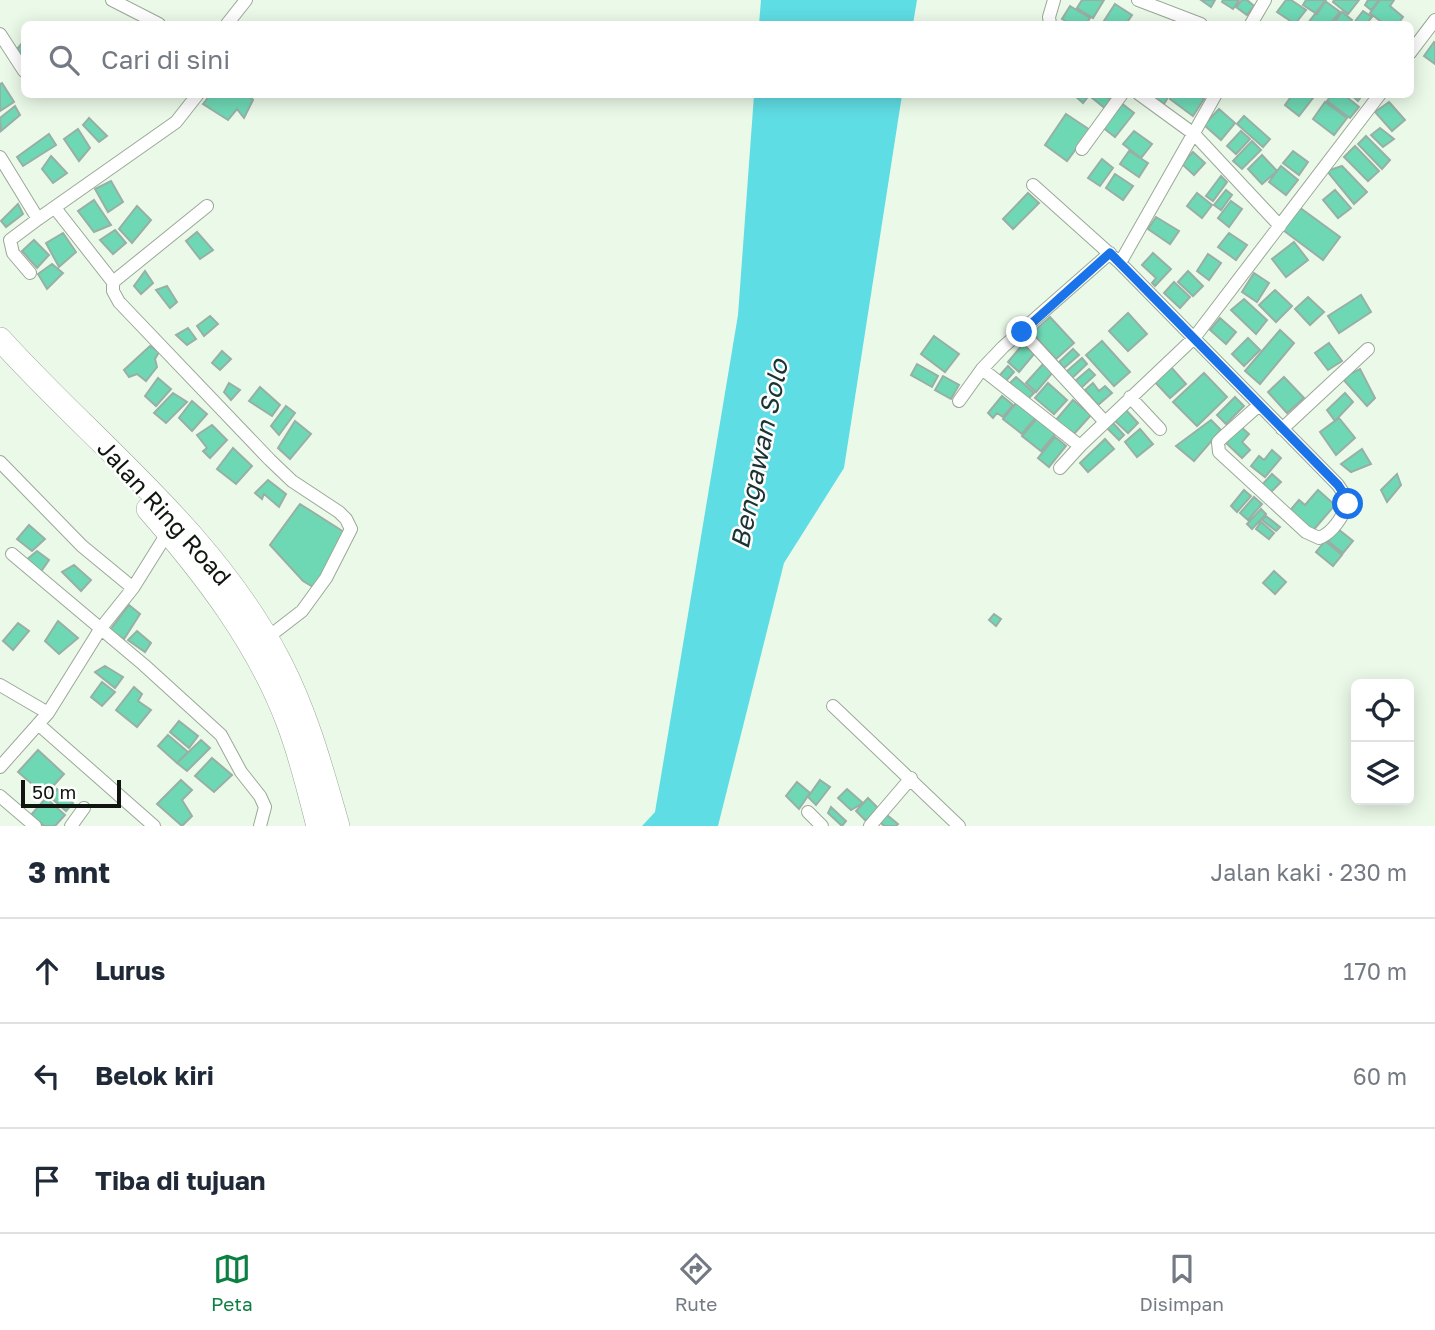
<!DOCTYPE html>
<html lang="id">
<meta charset="utf-8">
<style>
body{margin:0;font-family:"Golos Text",sans-serif;background:#f2f2f3;color:#1f2937}
.controls{position:absolute;right:21px;bottom:21px;display:grid;overflow:hidden;border-radius:10px;box-shadow:0 4px 18px #0003}
.controls button{width:63px;height:63px;display:grid;place-items:center;padding:0;border:0;border-bottom:2px solid #e0e1e3;background:#fff;color:#1f2937;font:35px sans-serif}
.scale{position:absolute;left:21px;bottom:18px;width:100px;box-sizing:border-box;padding-left:7px;border:4px solid #10150f;border-top:0;font-size:19px;line-height:24px;white-space:nowrap;color:#10150f;-webkit-text-stroke:5px #fff;paint-order:stroke}
.stop{position:absolute;width:21px;height:21px;margin:-16px;border:5px solid #1a73e8;border-radius:50%;background:#fff}
.stop.end{background:#1a73e8;border-color:#fff;box-shadow:0 2px 7px #0008}
.list{margin:0;padding:0;list-style:none}
h2{display:flex;justify-content:space-between;align-items:center;height:91px;margin:0;padding:0 28px;font-size:30px}
h2 small{font-size:23px;font-weight:400;color:#747a83}
.list li{display:grid;grid-template-columns:46px 1fr auto;gap:21px;align-items:center;box-sizing:border-box;height:105px;padding:0 28px;border-top:2px solid #e0e1e3}
.list b{display:block;font-size:26px;white-space:nowrap}
.list em{font-size:23px;font-style:normal;color:#747a83}
.icon{flex:none;width:38px;height:38px;fill:none;stroke:currentColor;stroke-width:2;stroke-linecap:round;stroke-linejoin:round}
.map{position:relative;flex:none;width:1435px;height:826px;overflow:hidden}
.search{position:absolute;background:#fff;box-shadow:0 4px 18px #0003;left:21px;right:21px;top:21px;height:77px;display:flex;align-items:center;gap:18px;box-sizing:border-box;padding:0 24px;border-radius:10px;color:#747a83;font-size:26px}
.sheet{height:406px;background:#fff}
nav{display:flex;justify-content:space-around;align-items:center;box-sizing:border-box;height:98px;border-top:2px solid #e0e1e3;background:#fff;font-size:19px;color:#747a83}
nav a{display:grid;justify-items:center;gap:4px}
nav .on{color:#0b8043}
.map>svg:first-child{display:block}
.water{fill:#5fdde4}
.building{fill:#6ed8b5;stroke:#98afa6;stroke-width:2}
.lines{fill:none;stroke-linecap:round;stroke-linejoin:round}
.street-casing{stroke:#9aa897;stroke-width:14}
.highway-casing{stroke:#9aa897;stroke-width:24}
.street{stroke:#fff;stroke-width:12}
.highway{stroke:#fff;stroke-width:23}
.route{stroke:#1a73e8;stroke-width:9}
.labels{text-anchor:middle;dominant-baseline:central;stroke-width:5;stroke-linejoin:round;paint-order:stroke}
.street-label{font-size:24px;fill:#10150f;stroke:#fff}
.water-label{font-size:26px;font-style:italic;fill:#1c3334;stroke:#fff}
</style>
<div class="map">
<svg width="1435" height="826" viewBox="0 0 1435 826">
<rect width="100%" height="100%" fill="#ebfae8"/>
<path class="water" d="M761,0H917L913,24H759Z
M754,95H902L844,468L784,563L718,826H642L655,812L738,315Z"/>
<path class="building" d="M1082,0H1104L1093,18L1077,8Z
M1201,0H1215L1211,7Z
M1223,0H1239L1233,9L1222,2Z
M1242,0H1247L1254,6L1247,15L1236,7Z
M1286,0H1291L1306,10L1295,24L1277,12Z
M1306,0H1326L1317,14L1303,5Z
M1334,0H1359L1348,14L1333,2Z
M1368,0H1379L1371,10L1365,5Z
M1380,0H1394L1390,6L1403,17L1398,24H1384L1370,13Z
M1325,1L1340,12L1330,24H1311L1308,23Z
M1115,4L1132,15L1126,24H1102Z
M1070,6L1090,18L1086,24H1071L1062,19Z
M1363,11L1372,17L1366,24H1353Z
M1342,12L1352,20L1349,24H1333Z
M24,41V56L17,49Z
M1434,42L1435,43V64L1424,56Z
M2,83L14,102L0,111V84Z
M211,94H247L253,100L244,118L237,109L228,120L203,104Z
M1073,94H1090L1083,103Z
M1093,94H1104L1112,101L1106,109L1091,97Z
M1150,94H1170L1164,104Z
M1173,94H1198L1204,99L1193,116L1170,99Z
M1293,94H1308L1313,98L1299,116L1285,105Z
M1332,94H1343L1359,107L1350,118L1327,101Z
M1350,94H1363L1358,101Z
M1120,102L1134,113L1115,137L1101,126Z
M1325,102L1347,118L1334,135L1313,119Z
M1389,102L1405,120L1392,131L1375,112Z
M15,106L20,115L1,131L0,118Z
M1219,109L1235,123L1221,140L1204,125Z
M1066,114L1090,130L1067,161L1045,145Z
M1244,116L1270,139L1263,147L1237,124Z
M89,118L107,136L99,142L83,125Z
M1380,128L1394,139L1383,147L1371,135Z
M78,129L90,148L79,161L64,139Z
M1134,131L1152,144L1141,158L1123,144Z
M1241,131L1250,139L1236,154L1227,146Z
M49,134L56,145L23,166L17,157Z
M1366,136L1390,160L1382,169L1358,144Z
M1252,141L1261,150L1242,169L1233,161Z
M1355,146L1379,171L1368,181L1344,157Z
M1129,151L1148,163L1139,177L1120,164Z
M1293,151L1308,162L1299,175L1283,163Z
M1193,152L1205,163L1194,175L1182,164Z
M1262,155L1277,171L1262,184L1248,169Z
M51,156L67,173L53,183L42,169Z
M1102,159L1113,168L1100,186L1088,178Z
M1281,166L1298,180L1286,195L1269,182Z
M1342,166L1367,192L1354,204L1327,171Z
M1115,174L1133,186L1123,200L1106,188Z
M1221,176L1227,182L1213,201L1206,196Z
M111,181L123,202L108,212L95,189Z
M1226,190L1232,195L1221,210L1214,205Z
M1335,190L1351,208L1338,218L1323,200Z
M1028,193L1039,203L1013,229L1003,219Z
M1197,193L1212,205L1202,218L1187,206Z
M94,200L111,225L94,232L78,211Z
M1231,201L1242,209L1229,227L1218,218Z
M18,204L23,214L6,227L1,221Z
M137,206L151,220L132,243L119,229Z
M1299,207L1340,237L1323,260L1283,230Z
M1156,217L1179,231L1170,244L1148,229Z
M115,230L126,243L113,254L100,240Z
M197,232L213,250L200,259L186,241Z
M63,233L76,252L59,267L46,243Z
M1229,233L1247,245L1236,260L1218,247Z
M34,240L49,255L37,268L22,251Z
M1294,242L1308,260L1286,277L1272,259Z
M1153,253L1171,269L1155,286L1152,283L1156,278L1142,265Z
M1208,254L1221,263L1209,280L1197,271Z
M52,264L63,273L47,289L38,274Z
M145,271L153,283L141,294L134,286Z
M1188,271L1203,286L1193,296L1178,282Z
M1254,273L1269,283L1257,302L1242,292Z
M1174,282L1190,297L1180,308L1164,293Z
M167,286L177,302L170,308L156,290Z
M1275,290L1292,306L1276,322L1259,305Z
M1361,295L1371,312L1339,333L1328,316Z
M1308,297L1324,312L1310,325L1295,309Z
M1244,299L1267,320L1256,334L1231,310Z
M1128,313L1147,334L1128,351L1109,331Z
M210,316L218,324L204,336L197,326Z
M1050,317L1074,343L1056,359L1032,333Z
M1220,318L1236,332L1226,344L1210,330Z
M188,328L196,339L187,345L176,335Z
M1280,330L1294,343L1260,384L1245,371Z
M934,336L959,354L945,372L921,354Z
M1248,338L1260,350L1244,366L1232,354Z
M1102,341L1130,372L1114,386L1086,355Z
M1329,343L1342,361L1328,370L1315,353Z
M1023,344L1034,354L1019,372L1008,362Z
M150,346L159,352L155,359L157,367L146,381L137,374L129,377L124,370Z
M1073,349L1079,355L1064,368L1059,362Z
M222,351L231,359L220,370L212,363Z
M1082,358L1087,364L1072,378L1066,372Z
M1044,363L1053,372L1036,392L1026,383Z
M917,364L938,376L932,387L911,375Z
M1008,366L1014,372L1005,382L999,376Z
M1170,366L1186,384L1170,398L1154,381Z
M1089,369L1095,375L1081,388L1075,381Z
M1360,369L1375,398L1367,406L1342,378Z
M1204,373L1227,397L1197,426L1173,402Z
M943,376L959,385L951,399L935,390Z
M1016,377L1034,393L1027,400L1009,384Z
M1284,377L1304,398L1287,413L1268,392Z
M158,378L171,389L156,406L145,396Z
M229,383L240,390L231,400L224,392Z
M1048,383L1067,400L1054,414L1035,398Z
M1093,383L1099,391L1105,386L1112,393L1098,405L1085,390Z
M260,387L280,405L272,416L249,401Z
M173,393L187,402L166,423L154,413Z
M1345,393L1353,402L1335,421L1327,410Z
M1002,396L1013,405L1003,417L997,413L993,418L988,413Z
M1235,397L1244,406L1226,424L1217,415Z
M1073,400L1091,415L1073,435L1056,420Z
M192,401L207,414L192,431L179,418Z
M1017,402L1036,417L1022,434L1003,419Z
M286,406L295,413L279,435L271,426Z
M1125,409L1138,423L1128,433L1114,420Z
M1038,417L1057,432L1041,451L1022,436Z
M1339,418L1355,438L1336,455L1320,432Z
M1211,420L1221,430L1194,461L1176,446Z
M295,421L311,434L290,459L278,448Z
M1113,423L1124,435L1119,440L1107,428Z
M212,425L227,440L210,458L203,451L207,448L197,435Z
M1240,426L1249,434L1242,442L1250,450L1242,458L1225,442Z
M1140,429L1153,444L1137,457L1125,442Z
M1055,437L1066,446L1049,467L1038,458Z
M1105,439L1114,449L1088,472L1080,463Z
M233,448L252,466L236,484L217,469Z
M1362,449L1371,464L1351,472L1341,464Z
M1272,450L1281,458L1265,477L1251,466L1259,456L1264,460Z
M1272,474L1281,482L1269,494L1261,486Z
M1397,474L1401,485L1387,502L1381,490Z
M268,480L286,494L279,507L264,494L262,499L255,493Z
M1244,490L1251,496L1237,512L1231,506Z
M1318,490L1335,505L1310,534L1287,514L1299,500L1305,505Z
M1254,497L1262,504L1248,520L1240,513Z
M300,504L344,532L315,588L303,581L270,545Z
M1261,509L1266,514L1252,529L1247,524Z
M1266,516L1280,527L1276,531L1262,520Z
M1261,522L1274,533L1269,539L1256,529Z
M29,525L45,539L32,551L17,539Z
M1338,529L1353,541L1343,553L1328,541Z
M1325,541L1342,555L1333,566L1316,552Z
M37,551L49,560L40,573L25,561Z
M74,565L91,580L81,591L62,572Z
M1274,571L1286,582L1275,594L1263,583Z
M129,605L140,614L124,639L110,630Z
M994,614L1001,619L996,626L989,620Z
M58,621L78,638L59,654L45,641Z
M18,623L29,631L13,650L3,641Z
M137,631L151,643L145,652L128,640Z
M105,666L123,677L115,688L95,672Z
M102,682L115,692L102,706L91,697Z
M134,687L142,694L138,701L151,710L137,727L116,710Z
M179,721L198,736L189,748L170,732Z
M168,735L188,752L177,763L158,746Z
M201,740L210,748L187,771L177,763Z
M38,750L64,774L45,795L18,772Z
M212,758L232,775L214,792L195,776Z
M181,780L192,790L182,800L192,816L182,826L157,804Z
M820,780L830,787L816,805L808,797Z
M797,782L810,793L799,809L786,796Z
M57,789L73,803L66,811L50,797Z
M847,789L863,803L851,810L838,798Z
M46,798L65,815L55,826H44L31,815Z
M868,798L878,808L866,821L856,811Z
M831,807L846,821L842,826L828,813Z
M887,815L898,824L896,826H884L880,822Z"/>
<g class="lines">
<defs>
<path id="street" d="M112,0L159,24
M1138,0L1201,24
M227,24L246,0
M1050,24L1049,17L1054,0
M1251,24L1265,0
M0,34L24,71
M1410,53L1435,20
M1139,94L1194,134L1280,226
M1082,149L1122,94
M0,157L38,219
M1033,185L1120,263L1338,485L1348,500V504C1342,517 1333,533 1319,538L1306,532L1219,452L1218,442L1223,437L1258,406
M55,208L113,282V291L119,302L270,460L292,481L339,512L346,519L351,529L326,578L302,611L267,638
M1120,263L1216,94
M30,273L13,253L10,240L38,219L176,122L198,94
M113,282L207,206
M1022,332L1105,422
M982,369L1080,446
M1130,397L1160,429
M959,401L982,369L1003,347L1110,253
M1282,429L1368,349
M0,462L82,546L133,588
M1060,468L1080,446L1194,338L1380,94
M12,554L144,665L221,735L241,772L260,796L265,807L260,826
M0,685L48,713
M833,706L959,826
M38,724L154,826
M0,767L48,713L101,628L133,588L168,532
M0,796L35,826
M808,812L822,826
M71,826L84,808
M870,826L911,778"/>
<path id="highway" d="M0,339C96,445 213,532 280,662C307,714 322,770 338,826
M148,509C204,573 258,643 288,723C301,757 309,792 318,826"/>
</defs>
<use href="#street" class="street-casing"/>
<use href="#highway" class="highway-casing"/>
<use href="#street" class="street"/>
<use href="#highway" class="highway"/>
</g>
<g class="lines">
<path class="route" d="M1022,332L1110,253L1338,485L1348,500V504"/>
</g>
<g class="labels">
<g class="street-label">
<text transform="translate(165 512) rotate(48)">Jalan Ring Road</text>
</g>
<g class="water-label">
<text transform="translate(759 454) rotate(-78)">Bengawan Solo</text>
</g>
</g>
</svg>
<div class="controls">
<button><svg class="icon" aria-label="locate" viewBox="0 0 24 24"><circle cx="12" cy="12" r="6"/><path d="M12 2v4M12 18v4M2 12h4M18 12h4"/></svg></button>
<button><svg class="icon" aria-label="layers" viewBox="0 0 24 24"><path d="M12 4l9 5-9 5-9-5zM3 14l9 5 9-5"/></svg></button>
</div>
<div class="scale">50 m</div>
<div class="stop" style="left:1348px;top:504px"></div>
<div class="stop end" style="left:1022px;top:332px"></div>
<div class="search"><svg class="icon" aria-label="search" viewBox="0 0 24 24"><circle cx="10" cy="10" r="6"/><path d="M15 15l6 6"/></svg>Cari di sini</div>
</div>
<section class="sheet">
<h2>3 mnt<small>Jalan kaki · 230 m</small></h2>
<ul class="list">
<li><svg class="icon" aria-label="ahead" viewBox="0 0 24 24"><path d="M12 20V5M6 11l6-6 6 6"/></svg><div><b>Lurus</b></div><em>170 m</em></li>
<li><svg class="icon" aria-label="left" viewBox="0 0 24 24"><path d="M17 20v-9H6M10 6l-5 5 5 5"/></svg><div><b>Belok kiri</b></div><em>60 m</em></li>
<li><svg class="icon" aria-label="arrive" viewBox="0 0 24 24"><path d="M6 21V4h12l-3 4 3 4H6"/></svg><div><b>Tiba di tujuan</b></div></li>
</ul>
</section>
<nav>
<a class="on"><svg class="icon" aria-label="map" viewBox="0 0 24 24"><path d="M3 6l6-2 6 2 6-2v14l-6 2-6-2-6 2zM9 4v14M15 6v14"/></svg>Peta</a>
<a><svg class="icon" aria-label="directions" viewBox="0 0 24 24"><path d="M12 3l9 9-9 9-9-9zM9 14v-3h6M13 9l2 2-2 2"/></svg>Rute</a>
<a><svg class="icon" aria-label="saved" viewBox="0 0 24 24"><path d="M7 4h10v16l-5-4-5 4z"/></svg>Disimpan</a>
</nav>
